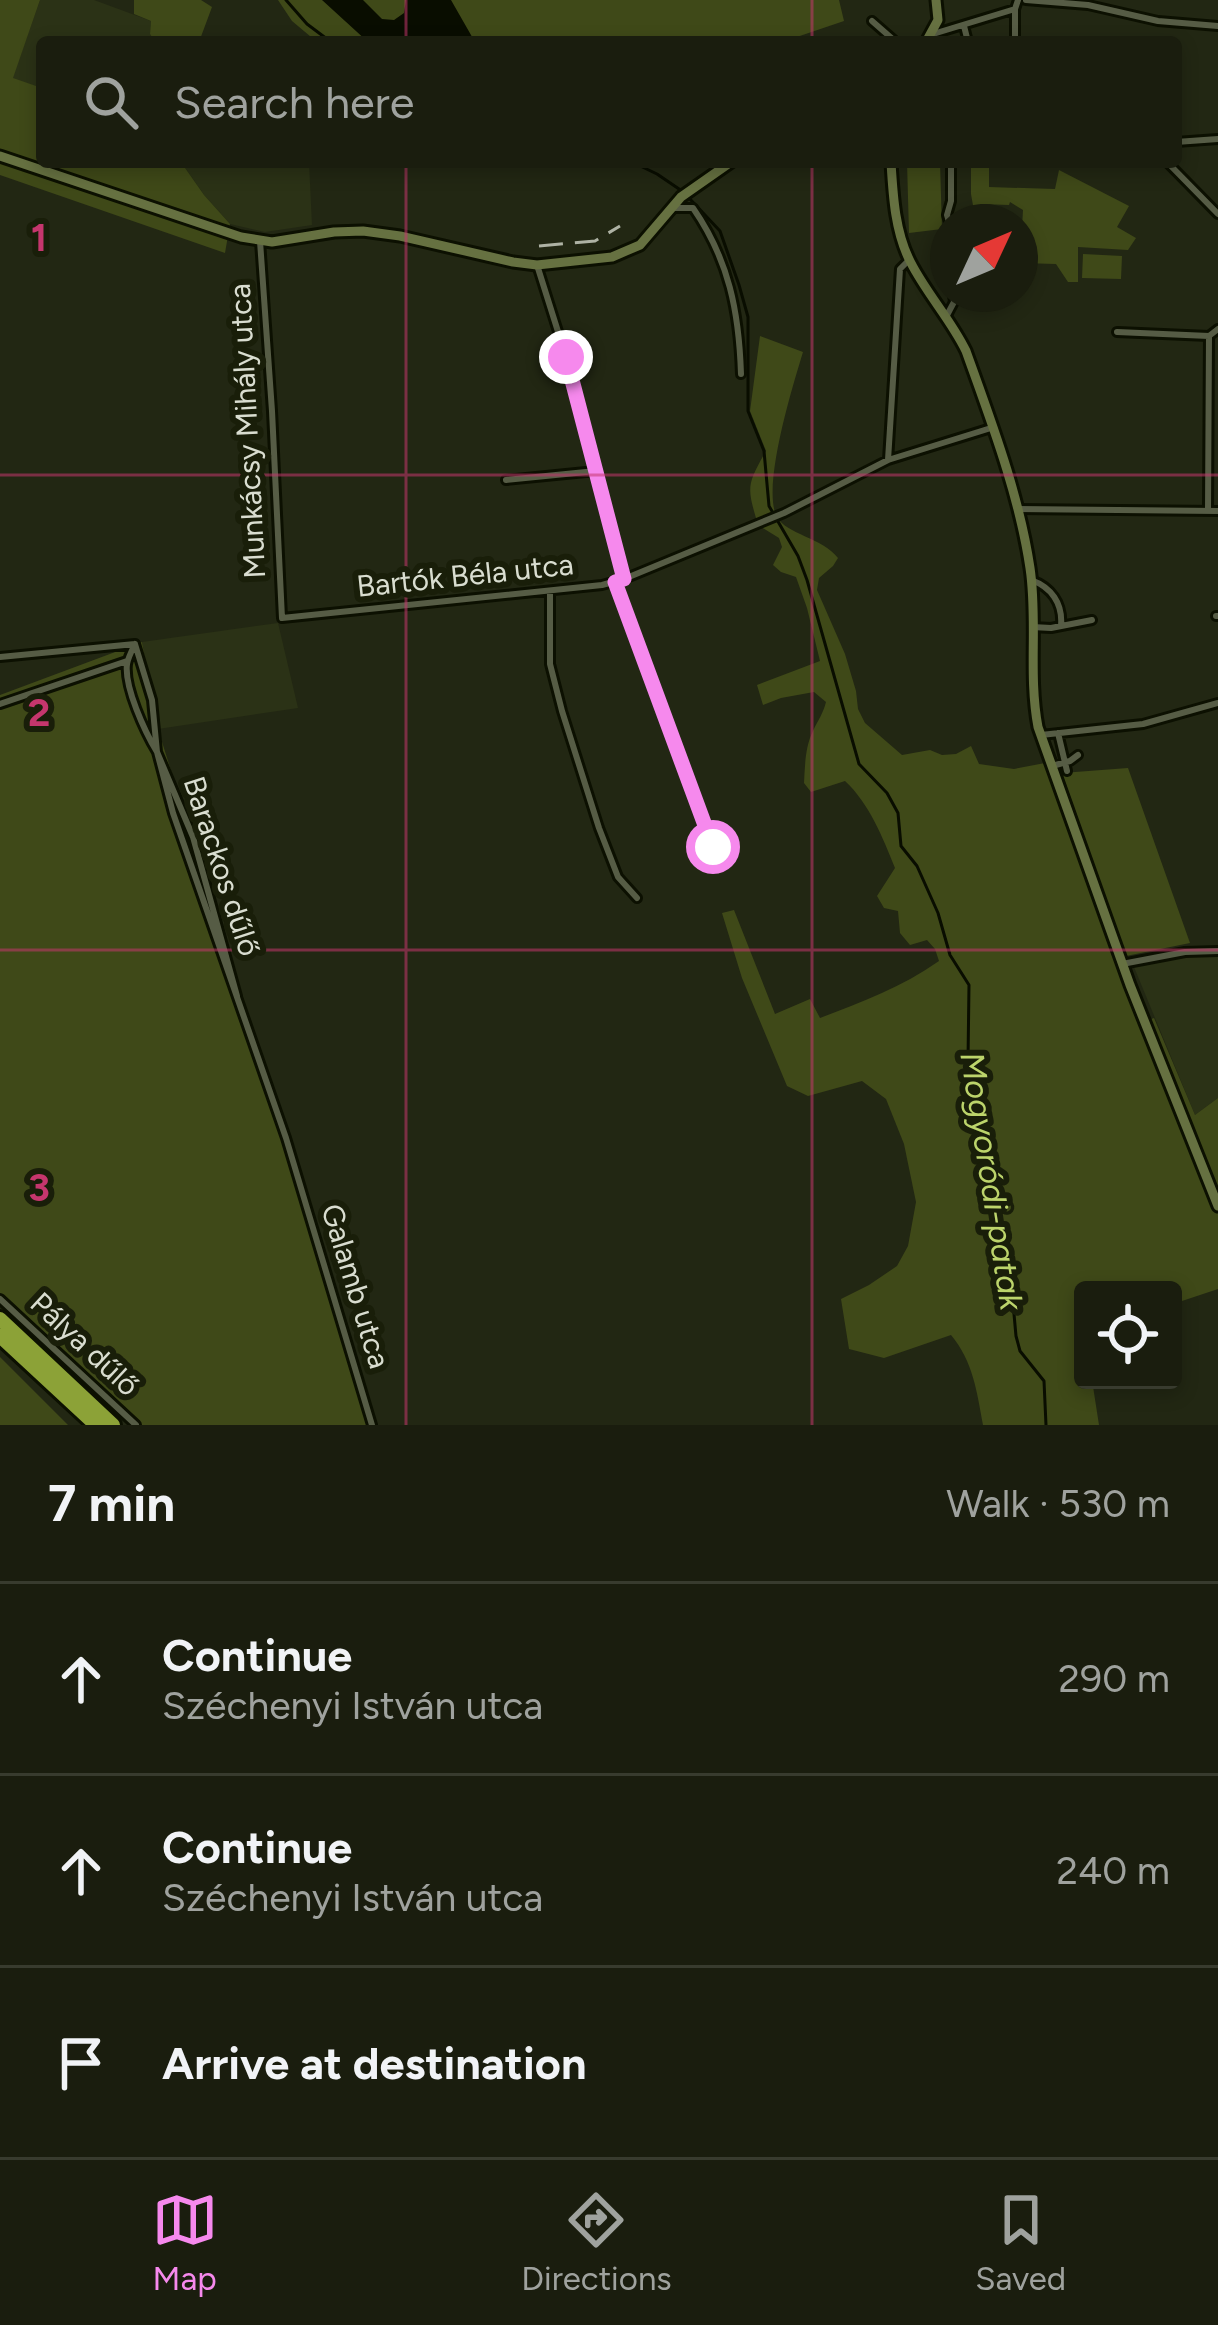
<!DOCTYPE html>
<meta charset="utf-8">
<style>
body{margin:0;font-family:Figtree,sans-serif;background:#232617;color:#f1f3f6}
.controls{position:absolute;right:36px;bottom:36px;display:grid;overflow:hidden;border-radius:12px;box-shadow:0 6px 18px #0003}
.controls button{width:108px;height:108px;display:grid;place-items:center;padding:0;border:0;border-bottom:3px solid #383b2e;background:#1a1d0e;color:#f1f3f6;font:60px sans-serif}
.compass{position:absolute;left:930px;top:204px;width:108px;height:108px;border-radius:50%;background:#1a1d0e;box-shadow:0 6px 18px #0003;rotate:46deg}
.stop{position:absolute;width:36px;height:36px;margin:-27px;border:9px solid #f689ed;border-radius:50%;background:#fff}
.stop.end{background:#f689ed;border-color:#fff;box-shadow:0 3px 12px #0008}
.list{margin:0;padding:0;list-style:none}
h2{display:flex;justify-content:space-between;align-items:center;height:156px;margin:0;padding:0 48px;font-size:51px}
h2 small{font-size:39px;font-weight:400;color:#9fa29e}
.list li{display:grid;grid-template-columns:78px 1fr auto;gap:36px;align-items:center;box-sizing:border-box;height:192px;padding:0 48px;border-top:3px solid #383b2e}
.list b{display:block;font-size:45px;white-space:nowrap}
.list p{margin:0;font-size:39px;white-space:nowrap;color:#9fa29e}
.list em{font-size:39px;font-style:normal;color:#9fa29e}
.icon{flex:none;width:66px;height:66px;fill:none;stroke:currentColor;stroke-width:2;stroke-linecap:round;stroke-linejoin:round}
.map{position:relative;flex:none;width:1218px;height:1425px;overflow:hidden}
.search{position:absolute;background:#1a1d0e;box-shadow:0 6px 18px #0003;left:36px;right:36px;top:36px;height:132px;display:flex;align-items:center;gap:30px;box-sizing:border-box;padding:0 42px;border-radius:12px;color:#9fa29e;font-size:45px}
.sheet{height:732px;background:#1a1d0e}
nav{display:flex;justify-content:space-around;align-items:center;box-sizing:border-box;height:168px;border-top:3px solid #383b2e;background:#1a1d0e;font-size:33px;color:#9fa29e}
nav a{display:grid;justify-items:center;gap:6px}
nav .on{color:#f689ed}
.map>svg:first-child{display:block}
.built{fill:#2b3216}
.green{fill:#3f4918}
.water{fill:#090d00}
.lines{fill:none;stroke-linecap:round;stroke-linejoin:round}
.stream{stroke:#090d00;stroke-width:3}
.street-casing{stroke:#0c1001;stroke-width:12}
.secondary-casing{stroke:#0c1001;stroke-width:15}
.highway-casing{stroke:#0c1001;stroke-width:20}
.street{stroke:#565c45;stroke-width:6}
.secondary{stroke:#667141;stroke-width:9}
.highway{stroke:#8ca237;stroke-width:14}
.rail{stroke:#aeb2a4;stroke-width:3;stroke-dasharray:24 12;stroke-linecap:butt}
.route{stroke:#f689ed;stroke-width:15}
.grid{fill:none;stroke:#c5366d;stroke-width:3;stroke-opacity:0.55}
.labels{text-anchor:middle;dominant-baseline:central;stroke-width:12;stroke-linejoin:round;paint-order:stroke}
.street-label{font-size:30px;fill:#d9ddd0;stroke:#191e09}
.water-label{font-size:33px;font-style:italic;fill:#bcd46b;stroke:#191e09}
.grid-label{font-size:39px;text-anchor:middle;font-weight:bold;fill:#c5366d;stroke:#191e09;stroke-width:12;stroke-linejoin:round;paint-order:stroke}
</style>
<div class="map">
<svg width="1218" height="1425" viewBox="0 0 1218 1425">
<rect width="100%" height="100%" fill="#222713"/>
<path class="built" d="M40,0H94L151,21L150,34L155,42H42V88L12,79Z
M159,162H309L312,225L265,232L230,224L204,195L183,165Z
M278,623L298,708L158,729L142,642Z
M1188,954L1218,957V1098L1195,1115L1134,967Z"/>
<path class="green" d="M0,0H40L13,78L42,88V162H159L183,165L204,195L230,224L225,253L0,175Z
M134,0H201L212,7L199,42L184,37L181,42H155L150,34L151,21L134,14Z
M278,0H839L844,21L782,42H317L292,21Z
M907,162H940L942,229L909,233Z
M971,168H989V187L1055,189L1059,170L1129,206L1117,227L1136,238L1128,250L1078,247V282H1068L1056,264L1020,263L1023,210L1010,202L1009,205L980,204V211H974L971,194Z
M1083,254L1122,256L1121,279L1082,278Z
M760,336L803,352C793,385 761,488 777,517C786,534 823,538 838,558L833,566L819,578L817,590L845,654L856,691L858,709L865,723L902,755L930,750L942,755L956,754L971,746L979,764L1014,769L1045,763L1140,1023L1154,1018L1195,1115L1218,1098V1289L1173,1304V1290H1083V1325L1080,1328L1083,1341V1380H1092L1099,1425H983C977,1392 973,1361 951,1335L884,1358L849,1349L841,1299L869,1285L897,1266L908,1246L916,1202L904,1144L886,1099L862,1081L808,1096L787,1086L742,978L722,913L734,910L775,1014L810,999L820,1018C862,1002 902,987 939,961L935,949L927,940L910,945L900,933L898,911L884,908L877,896L895,868C883,838 869,803 845,781L811,792L804,783C805,766 805,747 813,731C818,720 823,714 826,702L814,692L781,698L763,705L757,685L820,661L807,608L796,577L781,572L773,565L782,547L779,538L758,525C747,487 746,486 766,451L750,411Z
M142,642L158,729L375,1425H129L0,1302V695Z
M1128,768L1190,943L1126,956L1062,773Z
M0,1357L68,1425H0Z"/>
<path class="water" d="M322,0H363L382,19L394,20L404,13L406,0H451L475,42H368Z"/>
<g class="lines">
<path class="stream" d="M286,0L307,24L331,42
M632,162L657,174L682,191
M689,198L720,231L739,285L748,317V411L764,451L769,506L798,556L807,580L859,764L887,793L898,813L901,846L917,866L938,913L950,955L969,985L968,1060L980,1091V1156L1009,1259L1016,1336L1020,1351L1044,1381L1046,1425"/>
<defs>
<path id="street" d="M1026,0L1088,5L1158,21L1218,26
M872,21L896,42
M964,26L968,42
M933,34L1015,9
M1015,42V9L1018,0
M1176,142L1218,139
M1167,162L1218,214
M675,208H693C729,260 739,312 741,374
M949,222L947,215L951,201V162
M260,241L272,411L282,618L602,585L624,579L784,513L888,460L991,428
M537,265L566,357L624,579
M946,317L954,302L953,294
M1117,332L1209,336
M888,460L900,269L909,260
M506,480L596,471
M1017,509L1218,511
M1208,510L1209,336L1218,329
M1031,580C1051,587 1063,603 1061,626
M615,582L713,847
M550,591V664L562,711L599,828L618,877L637,898
M1216,616H1218
M1032,627L1051,628L1092,620
M135,644L152,700L157,752C145,732 124,687 127,664C128,658 132,650 135,644Z
M0,657L135,644
M0,704L127,661
M1058,733L1067,771
M1041,735L1143,724L1218,703
M1052,766L1070,761L1078,755
M1122,964L1185,952L1218,951
M237,996L193,837L157,752L173,813L286,1138L372,1425
M0,1299L136,1425"/>
<path id="secondary" d="M926,42L938,20L936,0
M0,156L241,237L272,242L334,232L363,231L400,236L513,262L537,265L612,257L640,245L681,197L731,162
M891,162C893,196 895,233 911,263C927,294 951,320 966,351C991,421 1019,494 1030,568C1038,621 1028,674 1038,727L1130,985L1218,1206"/>
<path id="highway" d="M0,1319L113,1425
M0,1336L96,1425"/>
</defs>
<use href="#street" class="street-casing"/>
<use href="#secondary" class="secondary-casing"/>
<use href="#highway" class="highway-casing"/>
<use href="#street" class="street"/>
<use href="#secondary" class="secondary"/>
<use href="#highway" class="highway"/>
<path class="rail" d="M539,246L595,241L620,226"/>
</g>
<g class="lines">
<path class="route" d="M566,357L624,579L615,582L713,847"/>
</g>
<path class="grid" d="M406,0V42M812,0V42M406,162V1425M812,162V1425M0,475H1218M0,950H1218"/>
<g class="labels">
<g class="street-label">
<text transform="translate(247 431) rotate(-93)">Munkácsy Mihály utca</text>
<text transform="translate(465 575) rotate(-6)">Bartók Béla utca</text>
<text transform="translate(222 866) rotate(72)">Barackos dűlő</text>
<text transform="translate(356 1286) rotate(73)">Galamb utca</text>
<text transform="translate(85 1344) rotate(43)">Pálya dűlő</text>
</g>
<g class="water-label">
<text transform="translate(992 1181) rotate(81)">Mogyoródi-patak</text>
</g>
</g>
<g class="grid-label">
<text x="39" y="251">1</text>
<text x="39" y="726">2</text>
<text x="39" y="1201">3</text>
</g>
</svg>
<div class="controls">
<button><svg class="icon" aria-label="locate" viewBox="0 0 24 24"><circle cx="12" cy="12" r="6"/><path d="M12 2v4M12 18v4M2 12h4M18 12h4"/></svg></button>
</div>
<svg class="compass" viewBox="-18 -18 36 36"><path d="M0-13l5 13h-10z" fill="#e53935"/><path d="M0 13l5-13h-10z" fill="#9fa29e"/></svg>
<div class="stop" style="left:713px;top:847px"></div>
<div class="stop end" style="left:566px;top:357px"></div>
<div class="search"><svg class="icon" aria-label="search" viewBox="0 0 24 24"><circle cx="10" cy="10" r="6"/><path d="M15 15l6 6"/></svg>Search here</div>
</div>
<section class="sheet">
<h2>7 min<small>Walk · 530 m</small></h2>
<ul class="list">
<li><svg class="icon" aria-label="ahead" viewBox="0 0 24 24"><path d="M12 20V5M6 11l6-6 6 6"/></svg><div><b>Continue</b><p>Széchenyi István utca</p></div><em>290 m</em></li>
<li><svg class="icon" aria-label="ahead" viewBox="0 0 24 24"><path d="M12 20V5M6 11l6-6 6 6"/></svg><div><b>Continue</b><p>Széchenyi István utca</p></div><em>240 m</em></li>
<li><svg class="icon" aria-label="arrive" viewBox="0 0 24 24"><path d="M6 21V4h12l-3 4 3 4H6"/></svg><div><b>Arrive at destination</b></div></li>
</ul>
</section>
<nav>
<a class="on"><svg class="icon" aria-label="map" viewBox="0 0 24 24"><path d="M3 6l6-2 6 2 6-2v14l-6 2-6-2-6 2zM9 4v14M15 6v14"/></svg>Map</a>
<a><svg class="icon" aria-label="directions" viewBox="0 0 24 24"><path d="M12 3l9 9-9 9-9-9zM9 14v-3h6M13 9l2 2-2 2"/></svg>Directions</a>
<a><svg class="icon" aria-label="saved" viewBox="0 0 24 24"><path d="M7 4h10v16l-5-4-5 4z"/></svg>Saved</a>
</nav>
